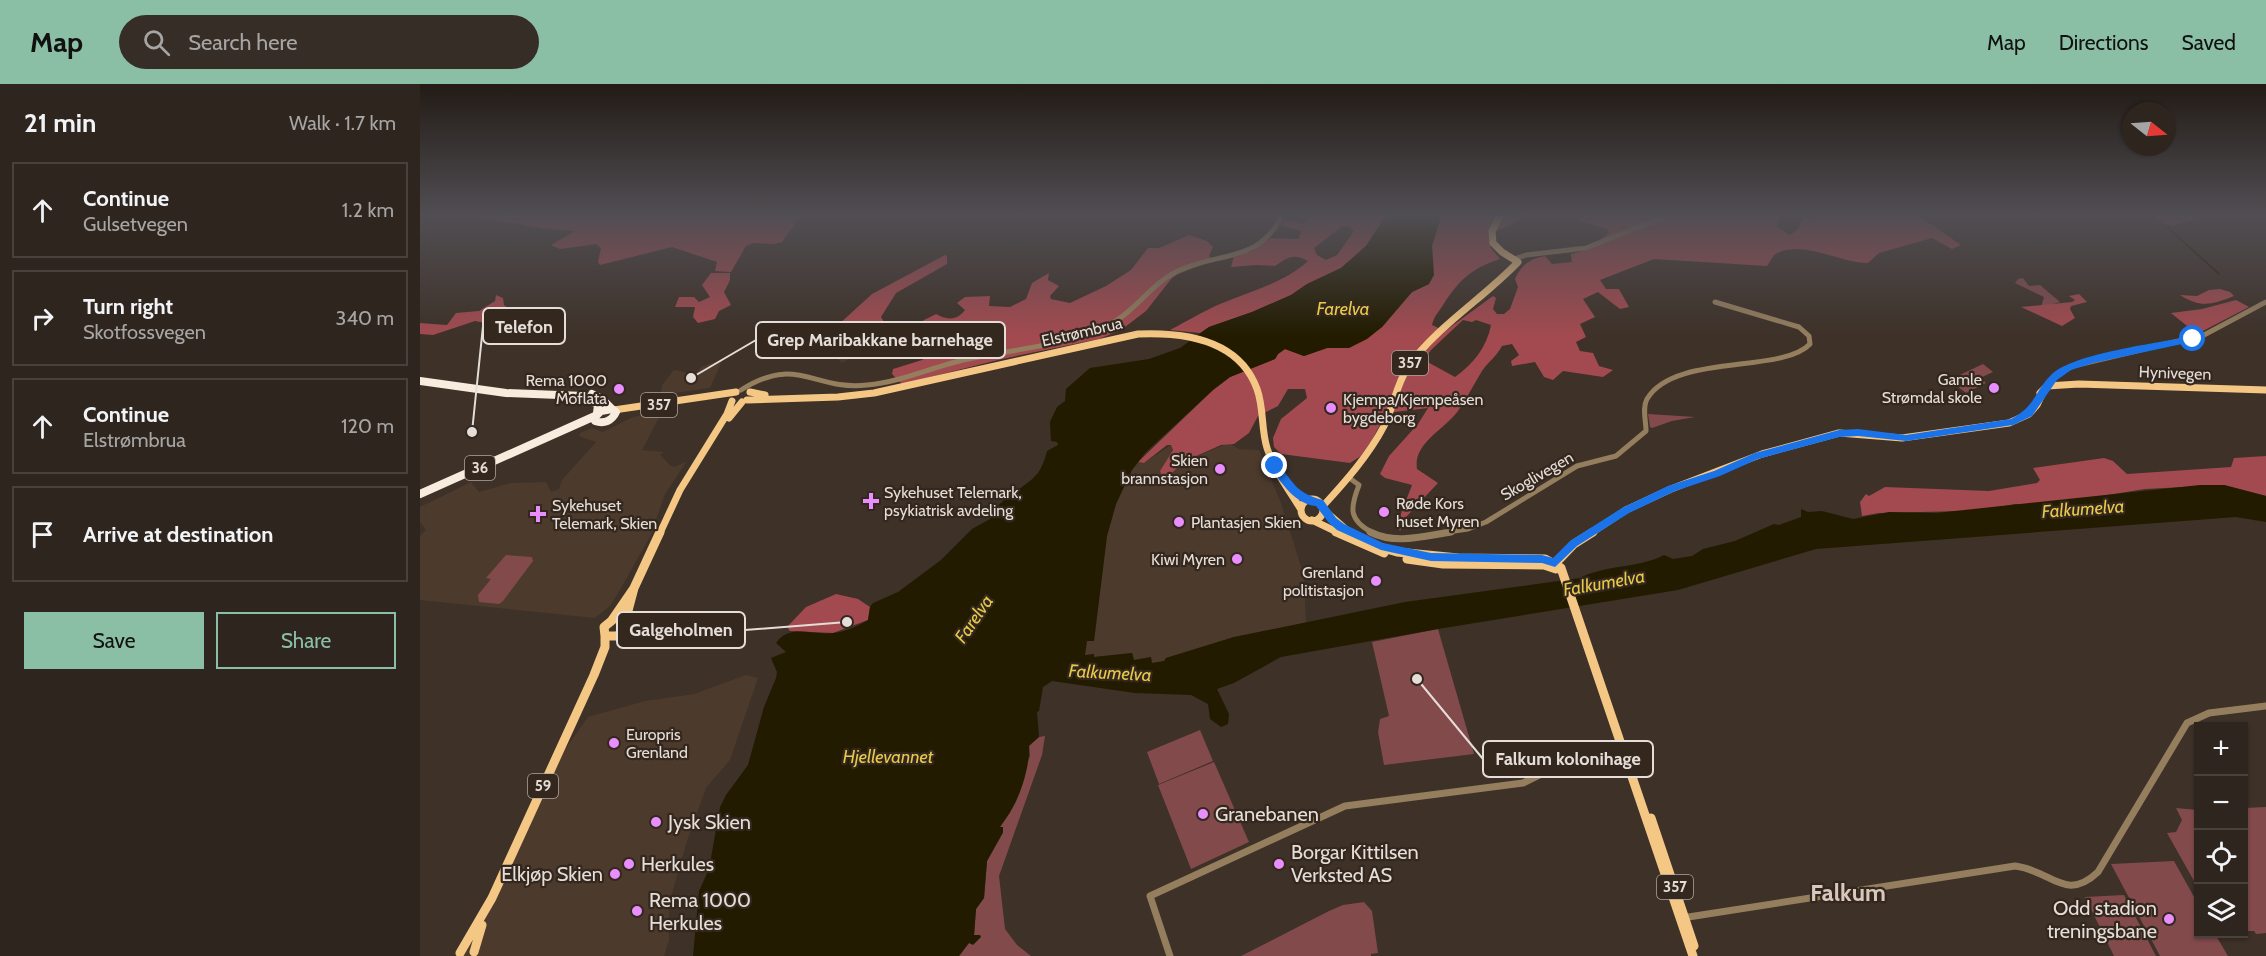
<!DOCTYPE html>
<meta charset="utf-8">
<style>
body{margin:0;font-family:Cabin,sans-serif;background:#362d27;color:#f1f3f6}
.controls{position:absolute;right:18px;bottom:18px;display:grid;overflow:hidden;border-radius:0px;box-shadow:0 2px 4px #0004}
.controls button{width:54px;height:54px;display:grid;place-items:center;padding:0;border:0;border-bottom:2px solid #49423c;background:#2e251e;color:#f1f3f6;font:30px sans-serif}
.compass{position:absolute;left:1702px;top:18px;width:54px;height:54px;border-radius:50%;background:#2e251e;box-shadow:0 2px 4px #0004;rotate:107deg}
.stop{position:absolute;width:18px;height:18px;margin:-14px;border:4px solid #1a73e8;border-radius:50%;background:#fff}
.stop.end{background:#1a73e8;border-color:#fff;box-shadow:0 2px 6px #0008}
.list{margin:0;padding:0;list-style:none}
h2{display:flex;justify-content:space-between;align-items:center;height:78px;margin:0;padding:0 24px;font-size:26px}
h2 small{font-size:20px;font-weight:400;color:#a7a5a4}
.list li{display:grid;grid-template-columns:39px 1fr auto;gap:18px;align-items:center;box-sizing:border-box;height:96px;margin:0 12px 12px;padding:0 12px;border:2px solid #49423c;border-radius:0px}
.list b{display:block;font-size:22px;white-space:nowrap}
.list p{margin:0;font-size:20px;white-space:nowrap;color:#a7a5a4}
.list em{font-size:20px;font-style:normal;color:#a7a5a4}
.actions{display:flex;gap:12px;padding:18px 24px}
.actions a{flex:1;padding:14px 0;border:2px solid #8abfa5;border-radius:0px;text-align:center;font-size:21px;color:#8abfa5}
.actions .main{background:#8abfa5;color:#111}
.icon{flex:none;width:33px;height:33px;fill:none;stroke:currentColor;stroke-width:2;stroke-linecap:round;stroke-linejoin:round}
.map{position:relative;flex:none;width:1846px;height:872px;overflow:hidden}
header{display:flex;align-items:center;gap:36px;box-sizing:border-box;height:84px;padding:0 30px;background:#8abfa5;color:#111}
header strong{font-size:28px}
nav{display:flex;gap:33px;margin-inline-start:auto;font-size:21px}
.search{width:420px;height:54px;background:#362d27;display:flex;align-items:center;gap:15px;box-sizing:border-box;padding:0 21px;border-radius:33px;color:#a7a5a4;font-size:22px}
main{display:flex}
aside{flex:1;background:#2e251e}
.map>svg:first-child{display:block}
.built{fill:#4c3a2d}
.green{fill:#834a4c}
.forest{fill:#a24a4f;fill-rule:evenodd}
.water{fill:#221b00}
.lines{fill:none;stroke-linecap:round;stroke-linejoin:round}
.stream{stroke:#221b00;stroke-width:1.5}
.minor-far1{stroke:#947e5e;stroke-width:5}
.minor{stroke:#947e5e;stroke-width:7}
.major-far1{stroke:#f5c784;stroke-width:7}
.major{stroke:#f5c784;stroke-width:9}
.highway{stroke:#f7ecdd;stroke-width:8}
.route{fill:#1a73e8}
.poi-dot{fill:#e98efe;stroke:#33271e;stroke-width:2}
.labels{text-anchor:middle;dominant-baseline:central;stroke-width:4.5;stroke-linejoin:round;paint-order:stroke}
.shield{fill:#33271e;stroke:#b0a6a0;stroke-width:1.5}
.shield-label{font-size:15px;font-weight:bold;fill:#e5ddd7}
.street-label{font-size:16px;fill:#e5ddd7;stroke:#33271e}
.poi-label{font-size:16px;fill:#e5ddd7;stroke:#33271e;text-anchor:start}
.water-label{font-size:18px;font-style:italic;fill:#e8ca49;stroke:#33271e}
.near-poi-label{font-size:20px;fill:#e5ddd7;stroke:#33271e;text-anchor:start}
.near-quarter-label{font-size:24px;font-weight:bold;fill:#d8c7bc;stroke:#33271e}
.leader{fill:none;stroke:#e5ddd7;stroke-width:2}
.callout-dot{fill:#e5ddd7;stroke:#33271e;stroke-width:2}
.callout{fill:#33271e;stroke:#e5ddd7;stroke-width:2}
.callout-label{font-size:18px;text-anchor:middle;font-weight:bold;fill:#e5ddd7}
</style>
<header>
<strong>Map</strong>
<div class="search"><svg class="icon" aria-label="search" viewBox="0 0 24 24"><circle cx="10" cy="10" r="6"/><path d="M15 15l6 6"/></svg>Search here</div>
<nav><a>Map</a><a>Directions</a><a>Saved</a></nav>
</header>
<main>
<aside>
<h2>21 min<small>Walk · 1.7 km</small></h2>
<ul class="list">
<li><svg class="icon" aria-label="ahead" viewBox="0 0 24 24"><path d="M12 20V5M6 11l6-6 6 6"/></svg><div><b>Continue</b><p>Gulsetvegen</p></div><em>1.2 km</em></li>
<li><svg class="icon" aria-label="right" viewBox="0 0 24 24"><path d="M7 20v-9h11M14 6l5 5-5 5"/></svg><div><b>Turn right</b><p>Skotfossvegen</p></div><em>340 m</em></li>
<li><svg class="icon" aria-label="ahead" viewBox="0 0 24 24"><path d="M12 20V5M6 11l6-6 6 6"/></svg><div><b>Continue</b><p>Elstrømbrua</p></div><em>120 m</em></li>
<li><svg class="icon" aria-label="arrive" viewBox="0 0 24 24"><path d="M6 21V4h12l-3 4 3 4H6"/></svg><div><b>Arrive at destination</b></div></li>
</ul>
<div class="actions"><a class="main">Save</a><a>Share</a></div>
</aside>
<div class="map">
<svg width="1846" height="872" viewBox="0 0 1846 872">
<rect width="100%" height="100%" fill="#3d3128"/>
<path class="built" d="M416,244L419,247L431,245L468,247L447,263L442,261L435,263L428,269L429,275L422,279L412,270L398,272L392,265L398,255Z
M303,275L290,304L241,311L242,301L254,286L276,290L281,283Z
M249,325L240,332L222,366L244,368L240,371L251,382L255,383L267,377L245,410L231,451L201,504L190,522L175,534L0,516V452L6,446L0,438V423L51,398L59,408L91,399L126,398L131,408L139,405L142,396L176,358L159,352L160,349L172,344L183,348L213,333Z
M809,359L819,365L839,366L861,419L884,492L886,539L814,553L746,574L745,577L732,579L731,573L714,576L712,569L673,573L665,571L667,557L674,556L687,452L696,420L712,386L718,378L724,379L751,361L753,366L740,387L742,391L749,392L763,378Z
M326,591L338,594L310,676L286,704L267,757L249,820V856L244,872H38L146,664L168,633L225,617L274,610Z"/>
<path class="green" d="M1603,194L1609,202L1620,201L1640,218L1621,223L1624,213L1595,199L1598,195Z
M1563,280L1573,288L1560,294L1566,299L1546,309L1529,296Z
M1228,330L1275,333L1252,337L1232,344L1230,343Z
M86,471L112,473L113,477L83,517L79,520L59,518L58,511L71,495L66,494Z
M1018,545L1054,670L964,681L958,648L960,635L969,632L952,558Z
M780,646L793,677L739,700L727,668Z
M625,652L622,671L579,792L585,845L597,861L611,872H539L554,852L556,825L564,814L567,777L583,749L580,743L610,672L609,661L619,653Z
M794,678L829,758L771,785L738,701Z
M1846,723V849L1836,850L1834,847H1828L1824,840V724Z
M1756,724L1778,726V804L1747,749L1756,748L1762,736Z
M1754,777L1778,820V850H1795L1808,872H1740L1691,780Z
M1704,811L1736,872H1694L1665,813Z
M944,818L952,827L958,869L951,870V872H821L909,827L923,821Z"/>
<path class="forest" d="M42,130H216L219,132L222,130H382L362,158L354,160L333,159L326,162L311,188L295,187L297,178L252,163L180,181L178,178L181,164L176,160L140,165L131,161L155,147L121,144Z
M893,130H930L935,133L937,130H967L946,162L921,184L887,200L871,211L832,228L789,243L780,249L750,246C767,237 782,228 800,220C829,208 864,199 888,177C873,169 868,173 855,182L837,181L811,183L814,172L789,178L758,190L752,194L726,227L701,246L679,255L582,275L482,300L472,290L473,285L502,276L515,266C487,246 482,243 449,254L445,249L438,250L418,241L452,210L525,171L527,172V180L476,209L461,233C463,236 466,243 469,245C480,250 506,235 516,230C526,236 537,237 545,226L537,219L545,213L570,212L569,222L590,223L606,215L612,199L629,189L628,196L639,202L630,212L631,215L650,219L686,202L711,186L728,164H739L769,151L787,157L793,163L789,172L791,174L830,168L851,154L878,155L882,147L862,142L864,135L883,140ZM929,142L934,147L917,171L906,176L897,171L894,164L921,143Z
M1022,130H1105L1100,136L1069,151L1074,159L1070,163L1080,175C1052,184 1039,196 1023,221C1018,229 1014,232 1012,241L1025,247L1073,212L1076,214L1073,225L1077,230H1084L1090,225L1098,203L1095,195C1101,181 1110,175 1125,172L1132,180L1152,178L1151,170L1167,166L1189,149L1187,145L1159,137L1165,130H1360L1357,143L1370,151L1377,146L1383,135C1398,130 1482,126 1494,131C1510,138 1526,151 1541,161L1532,165L1512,154L1459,169L1448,179C1418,179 1381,154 1354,171L1347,182L1234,175L1180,196L1186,205H1199L1209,223L1200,225L1178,208L1163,215L1175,233L1160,240L1166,253L1156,258L1160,267L1173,269L1179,282L1193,286L1183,293L1143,287L1133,296L1124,293L1115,278L1092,282L1091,277L1099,271L1092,260L1082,262C1077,272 1068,278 1062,287C1054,300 1047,314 1038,327C1024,346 993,359 997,385L1018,399L987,432L980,447L977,440L992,401L965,394L960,390L969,372L998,340L1008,324L966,329L951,358L941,372L930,379L861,370L854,363L853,354L861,335L887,314L885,305H868L858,322L838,332L829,349L814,360L801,361L763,378L749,392H742L740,387L753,366L751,361H747L724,379L718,378L793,306L810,293L855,275L858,270L865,265L884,272L907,264H929L962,243L992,208L1009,200L1012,162ZM1043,236L1052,238L1056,236L1071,241C1067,263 1053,280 1035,293L1004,276L1011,266Z
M1744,130H1777L1773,131L1775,135C1759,140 1748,146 1735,133Z
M291,189H310V196L304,208L311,221L299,227L295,235L278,239L273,233L275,223H255L259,213H274L279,218L290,213L282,201Z
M1800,205L1810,208L1814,212C1791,221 1781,224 1760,211L1777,212L1789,206Z
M1659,210L1667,218L1651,222L1650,225L1655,234L1642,242L1601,223L1652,218L1655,216L1649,212Z
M76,211L83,214L84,221L89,225L75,230L65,239L55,237L13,251L0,250V239L27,241L36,229L59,227L75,217Z
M1816,216L1829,223L1777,250L1751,229L1782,225Z
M1846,372V412L1804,401L1725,405L1625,421L1595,420L1570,425L1543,427L1459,429L1442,432L1440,418L1446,410L1449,412L1465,403L1569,407L1617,399L1620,396L1613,384L1684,374L1693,377L1707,390L1811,383L1814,374Z
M416,510L438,515L450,523L448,536L413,549L370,547L367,543L386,523Z"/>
<path class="water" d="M967,130H1022L1012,161L1014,191L1009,200L992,208L962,243L947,255L929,264H907L884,272L865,265L858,270L855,275L810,293L793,306L726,368L712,386L696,420L687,452L674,557H667L665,571L674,570V573L712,569L714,576L731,573L732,579L744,577L746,574L814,553L985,518L1160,494C1187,480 1217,485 1244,471L1253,475L1272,472L1283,465L1315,457L1354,440L1359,441L1381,433V425L1388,428L1402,427L1433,435L1469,428L1516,429L1780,401H1804L1846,412V438L1816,433L1396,465L1258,506L1018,545L861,573L814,599L797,605L809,630L808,640L801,643L790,635L788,620L771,611L715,609L632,597L623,603L619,627L617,628L619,653L609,662C610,680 602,707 593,723C589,731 584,737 580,743H583V748L567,777L564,814L556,825L554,851H560L561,853L553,861L549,859L539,872H273L279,807L289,785L300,723L306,711L328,681L344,623L356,594L357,588L351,574L366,568L356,559C370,539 392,552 413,549C425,548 438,542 448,536L450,523L453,519L478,508L521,476L552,445L570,435C579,412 604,406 618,389C623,382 625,374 627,367L638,361L637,358L631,357L630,338L637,323L645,317L646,305L670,284L729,275L760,264L789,243L832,228L871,211L887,200L921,184L946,162Z"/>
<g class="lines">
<path class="stream" d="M1746,142L1799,190"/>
<path class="minor-far1" d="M1094,175L1106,171L1166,164L1251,130
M1627,302L1638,290L1653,282L1784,251L1846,218
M321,306C378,270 393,307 447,301C482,298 514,282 548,275C594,265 646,262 689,241C716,227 732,198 760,186C803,167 839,179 863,130
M928,393L939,401C930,424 928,436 953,449
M1021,449L1048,445L1066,438L1157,382L1196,372L1226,347C1226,337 1222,324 1227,315C1254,269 1362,290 1390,260L1389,252L1379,243L1295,218"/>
<path class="minor" d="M950,448C976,461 1004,452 1031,448
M1262,834L1595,782C1631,786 1645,819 1678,788L1767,639L1789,629L1846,622
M750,872L730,812L925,722L1103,699L1162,670L1184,662L1200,660"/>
<path class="major-far1" d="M330,308L345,311
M1620,309L1627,302L1659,300L1846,306
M327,316L418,313L454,309L718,250C764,248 819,255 837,305C844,324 841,345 847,364C854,387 868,404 880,424
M194,326L316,308
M309,334L322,318
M881 426a11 11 0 1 1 22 0a11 11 0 1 1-22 0Z
M903,422C925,398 949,371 964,342C974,322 976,301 988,283C1015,244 1065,213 1098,178L1082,168L1073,159L1072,147L1081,130
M905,427L930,449
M892,436L919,449
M240,449L260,406L307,330L312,317
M1171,449L1206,426L1251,405L1342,370L1419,349L1482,354L1589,339L1609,330L1617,321L1624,306"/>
<path class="major" d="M916,448L964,469
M927,448L949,460L977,468L1038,474L1125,475L1141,484L1273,872
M987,475L1023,480L1124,481L1136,485
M1133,482L1154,460L1173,448
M214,504L240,448
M195,534L208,536V544L197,552H185L184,543Z
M192,536L214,504L206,534
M1231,734L1274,862
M54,868L62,841
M40,869L72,814L174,591L185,563V552"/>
<path class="highway" d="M0,297L86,309L164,312L178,321L177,329
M172,310L182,315L192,325
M192,325L196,328C192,337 184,340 175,337L174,334L181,327Z
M0,410L175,332"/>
</g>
<linearGradient id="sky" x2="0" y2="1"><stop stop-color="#221b16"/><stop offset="0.52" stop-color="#514e53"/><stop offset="1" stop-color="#514e53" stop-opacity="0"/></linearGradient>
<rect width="1846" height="252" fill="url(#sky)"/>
<path class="route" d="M1773,252L1777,255L1776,257L1673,279L1651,286L1637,296L1612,332L1593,341L1486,357L1438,352L1419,353L1338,375L1300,392L1255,407L1209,429L1157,462L1135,483L1122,479L1011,477L961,466L917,446L909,439L896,422C875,420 861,399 850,382L855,379L858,380C875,400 876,409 903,416L916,434L924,440L963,459L1011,469L1122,471L1133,474L1150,457L1202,424L1248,402L1294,387L1335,369L1419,346L1438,345L1486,351L1591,335C1616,322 1614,308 1631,291C1653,269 1740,259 1773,252Z"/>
<g class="poi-dot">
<circle cx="1574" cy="304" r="6"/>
<circle cx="199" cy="305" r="6"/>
<circle cx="911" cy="324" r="6"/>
<circle cx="800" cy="385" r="6"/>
<path d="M448 408h6v6h6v6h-6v6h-6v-6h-6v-6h6z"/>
<circle cx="964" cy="428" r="6"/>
<path d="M115 421h6v6h6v6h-6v6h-6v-6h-6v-6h6z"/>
<circle cx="759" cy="438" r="6"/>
<circle cx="817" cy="475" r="6"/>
<circle cx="956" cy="497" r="6"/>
<circle cx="194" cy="659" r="6"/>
<circle cx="783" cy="730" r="6"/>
<circle cx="236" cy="738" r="6"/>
<circle cx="209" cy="780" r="6"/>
<circle cx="859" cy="780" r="6"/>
<circle cx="195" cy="790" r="6"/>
<circle cx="217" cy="827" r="6"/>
<circle cx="1749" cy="835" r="6"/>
</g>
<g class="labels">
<g class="shield">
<rect x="972" y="267" width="36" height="24" rx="4.5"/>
<rect x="221" y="309" width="36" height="24" rx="4.5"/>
<rect x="45" y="372" width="30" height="24" rx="4.5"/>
<rect x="108" y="690" width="30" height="24" rx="4.5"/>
<rect x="1237" y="791" width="36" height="24" rx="4.5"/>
</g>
<g class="shield-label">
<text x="990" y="279">357</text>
<text x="239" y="321">357</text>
<text x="60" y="384">36</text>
<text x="123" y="702">59</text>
<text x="1255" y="803">357</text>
</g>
<g class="street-label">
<text transform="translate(662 248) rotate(-13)">Elstrømbrua</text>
<text transform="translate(1755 289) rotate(2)">Hynivegen</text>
<text transform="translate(1117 392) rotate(-30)">Skoglivegen</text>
</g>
<g class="poi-label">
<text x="1562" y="295" text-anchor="end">Gamle<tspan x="1562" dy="18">Strømdal skole</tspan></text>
<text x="187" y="296" text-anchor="end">Rema 1000<tspan x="187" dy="18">Moflata</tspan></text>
<text x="923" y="315">Kjempa/Kjempeåsen<tspan x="923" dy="18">bygdeborg</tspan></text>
<text x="788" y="376" text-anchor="end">Skien<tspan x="788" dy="18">brannstasjon</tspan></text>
<text x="464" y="408">Sykehuset Telemark,<tspan x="464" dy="18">psykiatrisk avdeling</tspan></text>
<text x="976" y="419">Røde Kors<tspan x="976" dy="18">huset Myren</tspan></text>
<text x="132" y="421">Sykehuset<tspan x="132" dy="18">Telemark, Skien</tspan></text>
<text x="771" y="438">Plantasjen Skien</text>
<text x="805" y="475" text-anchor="end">Kiwi Myren</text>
<text x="944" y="488" text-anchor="end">Grenland<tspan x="944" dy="18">politistasjon</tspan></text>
<text x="206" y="650">Europris<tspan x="206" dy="18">Grenland</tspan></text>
</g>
<g class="water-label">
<text x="923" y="225">Farelva</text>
<text transform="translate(1663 425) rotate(-4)">Falkumelva</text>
<text transform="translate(1184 499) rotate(-10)">Falkumelva</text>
<text transform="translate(554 535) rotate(-56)">Farelva</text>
<text transform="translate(690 589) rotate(3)">Falkumelva</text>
<text x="468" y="673">Hjellevannet</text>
</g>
<g class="near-poi-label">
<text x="795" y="730">Granebanen</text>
<text x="248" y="738">Jysk Skien</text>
<text x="871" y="768">Borgar Kittilsen<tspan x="871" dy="23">Verksted AS</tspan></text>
<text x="221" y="780">Herkules</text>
<text x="183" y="790" text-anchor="end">Elkjøp Skien</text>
<text x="229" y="816">Rema 1000<tspan x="229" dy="23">Herkules</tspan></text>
<text x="1737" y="824" text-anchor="end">Odd stadion<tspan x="1737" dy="23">treningsbane</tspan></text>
</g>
<g class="near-quarter-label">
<text x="1428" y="808">Falkum</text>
</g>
</g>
<path class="leader" d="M52 348L63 242M271 294L336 256M427 538L325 546M997 595L1063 675"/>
<g class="callout-dot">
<circle cx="52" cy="348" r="6"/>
<circle cx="271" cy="294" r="6"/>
<circle cx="427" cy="538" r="6"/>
<circle cx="997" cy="595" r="6"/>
</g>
<g class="callout">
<rect x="63" y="224" width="82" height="36" rx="6"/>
<rect x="336" y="238" width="249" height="36" rx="6"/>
<rect x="197" y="528" width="128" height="36" rx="6"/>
<rect x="1063" y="657" width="170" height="36" rx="6"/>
</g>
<g class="callout-label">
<text x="104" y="249">Telefon</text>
<text x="460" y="262">Grep Maribakkane barnehage</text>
<text x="261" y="552">Galgeholmen</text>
<text x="1148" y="681">Falkum kolonihage</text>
</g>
</svg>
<div class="controls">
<button>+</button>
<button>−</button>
<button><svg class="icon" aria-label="locate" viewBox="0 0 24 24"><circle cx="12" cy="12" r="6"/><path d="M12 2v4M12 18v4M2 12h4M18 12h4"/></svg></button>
<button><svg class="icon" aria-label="layers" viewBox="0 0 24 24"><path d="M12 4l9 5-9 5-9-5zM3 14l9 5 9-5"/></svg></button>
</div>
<svg class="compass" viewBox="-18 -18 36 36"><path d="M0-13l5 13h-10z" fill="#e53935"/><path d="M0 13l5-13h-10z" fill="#a7a5a4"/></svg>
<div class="stop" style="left:1773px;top:255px"></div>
<div class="stop end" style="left:855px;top:382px"></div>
</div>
</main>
